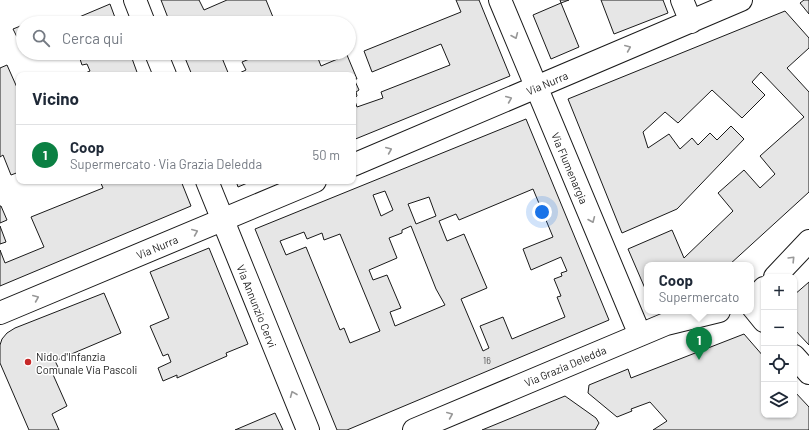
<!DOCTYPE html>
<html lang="it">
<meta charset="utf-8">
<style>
body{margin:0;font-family:Barlow,sans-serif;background:#f2f2f3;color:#1f2937}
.controls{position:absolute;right:12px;bottom:12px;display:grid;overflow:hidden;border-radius:8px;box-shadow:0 1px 3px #0004}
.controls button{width:36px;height:36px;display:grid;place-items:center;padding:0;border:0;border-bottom:1px solid #e0e1e3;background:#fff;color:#1f2937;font:20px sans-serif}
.you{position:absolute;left:542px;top:212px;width:14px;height:14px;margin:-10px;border:3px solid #fff;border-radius:50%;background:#1a73e8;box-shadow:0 0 0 6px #1a73e833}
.badge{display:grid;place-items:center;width:26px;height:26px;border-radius:50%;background:#0b8043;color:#fff;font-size:13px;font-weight:700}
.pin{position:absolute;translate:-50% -33px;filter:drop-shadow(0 1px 2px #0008)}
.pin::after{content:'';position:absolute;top:21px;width:14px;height:12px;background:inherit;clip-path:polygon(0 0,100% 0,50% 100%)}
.popup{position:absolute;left:644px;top:262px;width:110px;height:52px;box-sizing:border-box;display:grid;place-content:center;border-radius:8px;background:#fff;filter:drop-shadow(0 1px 3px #0005);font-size:13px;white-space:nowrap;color:#747a83}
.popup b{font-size:15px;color:#1f2937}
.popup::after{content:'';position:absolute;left:50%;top:100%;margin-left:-8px;border:8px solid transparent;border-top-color:#fff}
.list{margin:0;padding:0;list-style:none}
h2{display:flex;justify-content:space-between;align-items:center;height:52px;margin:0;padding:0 16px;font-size:17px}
h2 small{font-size:13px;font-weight:400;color:#747a83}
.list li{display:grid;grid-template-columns:26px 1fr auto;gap:12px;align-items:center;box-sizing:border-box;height:60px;padding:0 16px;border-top:1px solid #e0e1e3}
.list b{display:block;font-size:15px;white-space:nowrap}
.list p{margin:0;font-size:13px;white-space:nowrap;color:#747a83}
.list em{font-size:13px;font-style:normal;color:#747a83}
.icon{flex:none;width:22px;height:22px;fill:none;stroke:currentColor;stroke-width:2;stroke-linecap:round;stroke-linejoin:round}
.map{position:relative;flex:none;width:809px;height:430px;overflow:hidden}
.search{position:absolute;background:#fff;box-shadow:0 1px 3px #0004;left:16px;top:16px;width:340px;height:44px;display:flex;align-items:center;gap:10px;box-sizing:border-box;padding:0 14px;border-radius:22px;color:#747a83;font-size:15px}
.panel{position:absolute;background:#fff;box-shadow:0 1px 3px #0004;left:16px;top:72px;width:340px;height:112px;border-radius:8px}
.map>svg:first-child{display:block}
.building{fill:#e6e6e6;stroke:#1a1a1a;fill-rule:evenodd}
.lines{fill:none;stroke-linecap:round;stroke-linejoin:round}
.minor-casing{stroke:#1a1a1a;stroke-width:24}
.minor{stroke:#fff;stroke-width:22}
.oneway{stroke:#989898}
.poi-dot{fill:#c62828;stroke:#fff;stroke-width:1.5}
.labels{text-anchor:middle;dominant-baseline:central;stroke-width:3;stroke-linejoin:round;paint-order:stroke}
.number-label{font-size:9px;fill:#4d4d4d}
.street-label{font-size:11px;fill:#1a1a1a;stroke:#fff}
.poi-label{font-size:11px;fill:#1a1a1a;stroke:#fff;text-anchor:start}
</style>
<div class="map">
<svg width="809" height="430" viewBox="0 0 809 430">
<rect width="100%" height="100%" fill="#fff"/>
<path class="building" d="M161,0H199L204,10L227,0H266L275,22L272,23H170Z
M456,0H479L510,76L353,140V75H235L246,70L242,62L264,53H316L321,66L347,55L357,79H354L359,90L356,92L357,96L354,98L357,107L383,98L381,92L450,65L441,44L372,72L364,51L461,12Z
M560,0H569L561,3Z
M601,0H663L668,13L614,34Z
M804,0H809V14L800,3Z
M561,3L579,47L551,59L533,15Z
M110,4L117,23H65Z
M785,11L809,38V48L787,68L809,92V192L729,265H647V293L628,249L672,230L684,258L733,211L718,193L744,170L760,188L775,174L760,156L804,117L761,72L752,82L765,95L742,118L712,90L678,123L665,112L643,132L648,148L669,134L680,149L692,138L698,145L710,133L717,140L731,126L744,139L677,209L622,233L568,99Z
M23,25V39L19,41L13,29Z
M78,53H130L138,75H81L90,71L87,64L82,65Z
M183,53H220L229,75H192Z
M7,65L19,92V172L11,175L3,155L0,157V68Z
M526,119L609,320L347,430H337L255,229ZM533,189L553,237L523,249L531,270L561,257L567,271L561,273L562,276L554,279L561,296L557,297L565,317L512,339L503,317L480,326L489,348L483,351L461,299L487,288L464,234L447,241L439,221L456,214L459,220ZM385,191L393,210L381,216L373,195ZM429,197L436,216L416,224L408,204ZM411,226L436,289L445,305L395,326L390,312L401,308L387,275L373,280L369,270L397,258L389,238L402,233V230ZM304,232L307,239L322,233L324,240L340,234L380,331L350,343L344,328L340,330L306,247L286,255L280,241Z
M100,181H181L191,206L0,286V250L5,263L44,247L31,217L103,188Z
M236,181H252L238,187Z
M0,206H1L7,220L0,223Z
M0,226L6,242L0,244Z
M209,248L248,344L226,353L227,356L177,378V375L163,381L158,368L171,362L168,354L163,356L150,326L169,318L150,272Z
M809,282V345L794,329V295Z
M104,293L121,333L55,361L58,367L51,370L67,406L52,414L59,430H29L0,363V345L2,339L7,333L15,328Z
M744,334L764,357V415H794V391L809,407V430H653L667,421L650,402L631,409L632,411L617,417L588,393L589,385L628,369L631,378Z
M565,396L596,418L599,423L595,430H482Z
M275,413L283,430H235Z"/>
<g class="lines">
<defs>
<path id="minor" d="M135,0L144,23
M500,0L640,335
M682,0L691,22
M156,53L165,75
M353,165L741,0
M207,181L308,430
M775,277L809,241
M751,302L764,288
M751,305L764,321
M0,313L315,181
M794,356L809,373
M414,430L666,324L719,311"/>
</defs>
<use href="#minor" class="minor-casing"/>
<use href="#minor" class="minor"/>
</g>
<defs><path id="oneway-chevron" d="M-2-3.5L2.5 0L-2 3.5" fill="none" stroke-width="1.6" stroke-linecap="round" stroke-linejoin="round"/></defs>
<g class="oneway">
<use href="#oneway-chevron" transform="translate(515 36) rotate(67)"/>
<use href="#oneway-chevron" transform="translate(628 48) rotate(-23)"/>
<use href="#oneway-chevron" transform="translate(509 99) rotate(-23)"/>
<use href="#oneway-chevron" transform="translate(389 150) rotate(-23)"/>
<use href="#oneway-chevron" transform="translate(592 220) rotate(67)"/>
<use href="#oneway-chevron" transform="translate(195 232) rotate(-23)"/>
<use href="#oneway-chevron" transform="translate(792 259) rotate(-46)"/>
<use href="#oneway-chevron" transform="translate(36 298) rotate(-23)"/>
<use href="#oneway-chevron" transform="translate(293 394) rotate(-112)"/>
<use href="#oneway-chevron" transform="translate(450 415) rotate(-23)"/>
</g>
<circle class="poi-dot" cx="28" cy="362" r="4"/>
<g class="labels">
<g class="number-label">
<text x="487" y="360">16</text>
</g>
<g class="street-label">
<text transform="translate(547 83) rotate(-23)">Via Nurra</text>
<text transform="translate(570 168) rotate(67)">Via Flumenargia</text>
<text transform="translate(157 247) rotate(-23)">Via Nurra</text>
<text transform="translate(257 306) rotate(68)">Via Annunzio Cervi</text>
<text transform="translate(565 366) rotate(-23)">Via Grazia Deledda</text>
</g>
<g class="poi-label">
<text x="36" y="356">Nido d'Infanzia<tspan x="36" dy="13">Comunale Via Pascoli</tspan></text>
</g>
</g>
</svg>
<div class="controls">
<button>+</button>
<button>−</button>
<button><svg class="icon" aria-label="locate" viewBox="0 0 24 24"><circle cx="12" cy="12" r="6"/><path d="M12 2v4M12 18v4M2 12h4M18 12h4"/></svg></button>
<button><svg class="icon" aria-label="layers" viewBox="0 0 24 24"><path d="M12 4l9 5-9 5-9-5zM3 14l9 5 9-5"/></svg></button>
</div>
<div class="you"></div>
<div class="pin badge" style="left:699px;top:360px">1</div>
<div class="popup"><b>Coop</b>Supermercato</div>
<div class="search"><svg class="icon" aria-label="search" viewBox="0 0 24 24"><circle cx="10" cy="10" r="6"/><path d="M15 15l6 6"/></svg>Cerca qui</div>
<section class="panel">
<h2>Vicino<small></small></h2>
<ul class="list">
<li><span class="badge">1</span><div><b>Coop</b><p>Supermercato · Via Grazia Deledda</p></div><em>50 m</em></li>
</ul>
</section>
</div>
